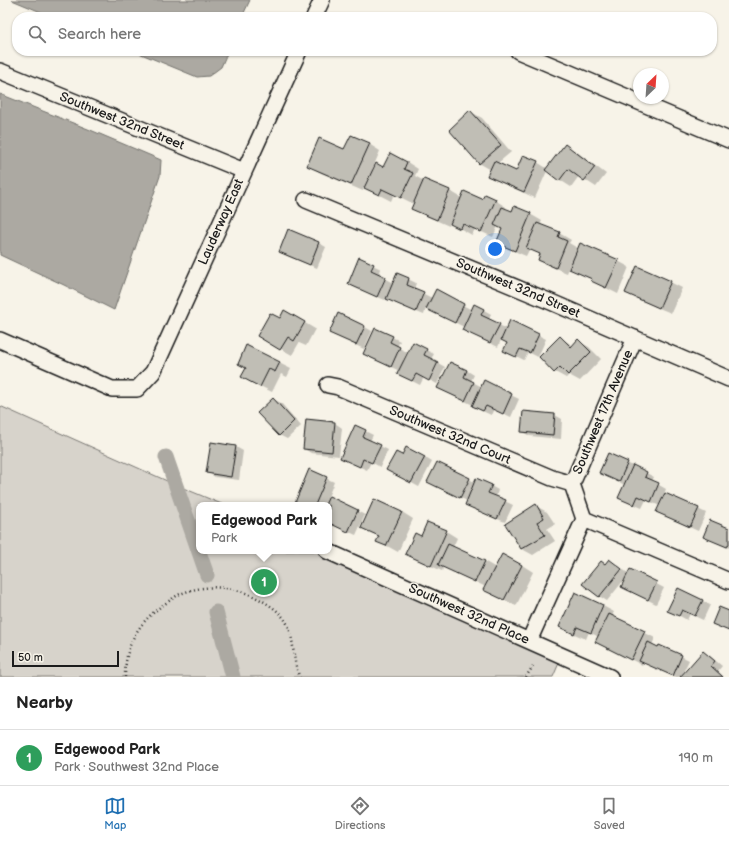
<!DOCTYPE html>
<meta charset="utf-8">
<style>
body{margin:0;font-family:"Balsamiq Sans",sans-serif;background:#f6f6f6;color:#222}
.compass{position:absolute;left:633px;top:68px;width:36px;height:36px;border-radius:50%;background:#fff;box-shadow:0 1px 3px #0004;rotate:25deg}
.scale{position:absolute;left:12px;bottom:10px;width:107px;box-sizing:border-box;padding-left:4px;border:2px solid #1c1c1c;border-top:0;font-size:11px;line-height:14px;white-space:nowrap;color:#1c1c1c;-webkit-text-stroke:3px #f7f3e8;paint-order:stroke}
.you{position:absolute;left:495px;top:249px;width:14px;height:14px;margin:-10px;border:3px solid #fff;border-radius:50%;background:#1a73e8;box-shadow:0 0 0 6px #1a73e833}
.badge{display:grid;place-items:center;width:26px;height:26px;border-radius:50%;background:#1f6fb2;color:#fff;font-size:13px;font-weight:700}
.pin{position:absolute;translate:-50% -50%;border:2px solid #fff;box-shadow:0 1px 4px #0006}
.popup{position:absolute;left:196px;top:502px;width:136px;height:52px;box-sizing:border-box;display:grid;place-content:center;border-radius:8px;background:#fff;filter:drop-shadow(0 1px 3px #0005);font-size:13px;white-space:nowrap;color:#767676}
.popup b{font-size:15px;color:#222}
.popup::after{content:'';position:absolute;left:50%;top:100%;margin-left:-8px;border:8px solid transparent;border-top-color:#fff}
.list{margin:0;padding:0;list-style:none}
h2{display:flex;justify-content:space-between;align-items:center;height:52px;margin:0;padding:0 16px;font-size:17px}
h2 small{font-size:13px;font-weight:400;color:#767676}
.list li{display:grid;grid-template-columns:26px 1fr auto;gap:12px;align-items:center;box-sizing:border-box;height:56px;padding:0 16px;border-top:1px solid #e0e0e0}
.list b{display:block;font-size:15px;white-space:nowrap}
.list p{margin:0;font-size:13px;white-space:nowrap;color:#767676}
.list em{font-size:13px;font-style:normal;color:#767676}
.icon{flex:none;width:22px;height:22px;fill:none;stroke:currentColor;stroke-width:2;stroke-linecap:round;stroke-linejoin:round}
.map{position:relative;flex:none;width:729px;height:677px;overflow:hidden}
.search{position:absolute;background:#fff;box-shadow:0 1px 3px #0004;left:12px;right:12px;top:12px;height:44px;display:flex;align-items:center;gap:10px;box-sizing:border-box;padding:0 14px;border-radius:16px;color:#767676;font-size:15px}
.sheet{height:108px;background:#fff}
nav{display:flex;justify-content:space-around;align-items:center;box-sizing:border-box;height:56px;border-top:1px solid #e0e0e0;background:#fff;font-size:11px;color:#767676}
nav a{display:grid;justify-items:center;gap:2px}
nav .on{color:#1f6fb2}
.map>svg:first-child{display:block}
.green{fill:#d7d3cb;stroke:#7a7874}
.water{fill:#aca9a2;stroke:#72716c}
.shadow{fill:#0003}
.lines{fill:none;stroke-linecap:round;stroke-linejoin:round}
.canal{stroke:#aca9a2;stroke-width:15}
.building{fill:#c0beb5;stroke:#1c1c1c}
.minor-casing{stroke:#1c1c1c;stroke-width:18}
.path{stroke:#1c1c1c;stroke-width:2.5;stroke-dasharray:1 3;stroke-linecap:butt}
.minor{stroke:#f7f3e8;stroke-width:15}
.labels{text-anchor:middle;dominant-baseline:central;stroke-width:3;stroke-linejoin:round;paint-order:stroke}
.street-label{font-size:13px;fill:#1c1c1c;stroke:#f7f3e8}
</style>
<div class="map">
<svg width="729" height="677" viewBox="0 0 729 677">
<rect width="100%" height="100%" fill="#f7f3e8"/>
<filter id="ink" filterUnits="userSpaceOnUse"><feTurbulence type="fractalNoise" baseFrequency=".025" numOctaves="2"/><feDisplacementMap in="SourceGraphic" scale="8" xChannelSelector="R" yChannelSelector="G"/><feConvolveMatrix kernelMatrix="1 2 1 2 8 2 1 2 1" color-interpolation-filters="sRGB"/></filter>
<g filter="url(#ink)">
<path class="green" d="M0,406L176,485L224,505H199V551H327L562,656L553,677H0Z"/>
<path class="water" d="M12,0H250L242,17H53Z
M134,51H228L221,67L209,76L197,77Z
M0,94L88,129L161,160L160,176L114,310L64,285L0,255Z"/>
<path class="shadow" d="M471,112L482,118L511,152L498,163L517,172L537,162L548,169L566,146L577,152L606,174L596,187L579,176L571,187L560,180L547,171L535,198L500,182L489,176L491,170L479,163Z
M369,144L380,151L372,170L373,171L407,162L418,169L415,176L424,181L425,180L450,191L462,198L483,201L495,200L506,207L505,209L512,212L530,214L542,221L540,225L559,233L571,240L569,243L579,249L618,261L629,267L618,294L592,281L593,280L569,268L567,273L550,266L539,260L541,255L530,248L526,256L509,249L497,242L503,230L498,226L493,237L475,229L472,235L450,223L449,226L424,215L412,208L414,204L394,194L391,201L364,187L363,191L319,172L308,165L345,151Z
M288,231L319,243L326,247L317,268L287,256L280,251Z
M360,259L381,269L379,275L394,283L398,274L416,283L414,289L432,298L436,291L472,310L475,305L484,310L491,314L489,320L507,329L538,335L546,339L538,357L528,352L524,360L512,354L508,343L501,340L498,347L470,333L464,327L426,308L424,315L395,303L386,298L385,300L356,288L349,284Z
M670,282L682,288L671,313L637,299L626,292Z
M285,311L315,329L306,346L299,343L292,355L258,336L280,320Z
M365,327L372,331L364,349L338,337Z
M392,337L400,341L397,347L407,352L403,361L404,362L426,350L434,354L431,359L445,367L437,384L424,377L420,385L406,378L400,371L371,358L364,354Z
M560,337L573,346L578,341L589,347L601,359L580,381L569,375L566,378L555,372Z
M247,347L291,369L287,377L281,374L272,392L254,383Z
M466,370L474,375L471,381L482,387L484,382L519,399L511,417L494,409L491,415L480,410L473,405L446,392Z
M273,399L281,403L301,426L287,439L279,435Z
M555,415L562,419L561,439L530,436L522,432Z
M307,420L335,423L342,428L339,456L311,453L304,449Z
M365,431L373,435L370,441L388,450L380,467L371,462L367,470L349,462Z
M236,447L243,451L239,480L215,477L207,472Z
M402,456L424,457L432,462L419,487L395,474Z
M627,463L654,477L652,481L666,489L664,494L698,509L706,513L698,531L665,516L658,512L660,506L646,500L642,508L619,498L625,485L600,473Z
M309,470L334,482L328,497L365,515L356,535L329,523V505H296Z
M469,479L476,483L491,486L498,490L496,497L513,505L505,522L473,509L467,501L435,485Z
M536,506L547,512L555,524L547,529L555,541L533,555L522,549L506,524Z
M402,512L413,519L398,552L378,541L380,537L362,527Z
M729,529V548L704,536Z
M446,531L457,538L453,547L484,561L496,568L522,565L533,572L516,606L485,590L486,587L444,567L442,571L418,560L407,554L421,537Z
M609,560L617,565L629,574L631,571L664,588L656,604L630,591L628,575L607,601L599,596L606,565Z
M575,594L603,606L614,612L612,616L655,638L652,645L681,656L689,660L682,675L703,652L710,656L722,666L718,671L724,677H676L644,662L642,665L608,648L599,637L589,632L586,639L572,633L560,627Z
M703,601L710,605L703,620L690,614L687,620L669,610Z"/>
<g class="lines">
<path class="canal" d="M166,457L207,575
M216,612L233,677"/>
</g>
<path class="building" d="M470,110L501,145L479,164L449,130Z
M351,135L370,143L351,185L307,166L319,138L344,149Z
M565,144L595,167L584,181L568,169L559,181L545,170Z
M390,153L407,162L404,169L413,173L401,198L382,189L379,195L364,188L376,163L383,167Z
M523,155L538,161L524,192L487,176L494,161L516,171Z
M424,179L450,190L437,220L411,209Z
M464,191L482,199L485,194L496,199L481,232L463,224L460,229L450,224Z
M514,206L531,213L515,251L496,243L502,229L494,225L502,207L512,211Z
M537,223L560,232L558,237L567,241L556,268L538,260L540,254L526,248Z
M288,229L319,242L310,265L279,252Z
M580,243L619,260L606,288L591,281L592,279L569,269Z
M359,257L374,264L371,270L386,277L377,297L348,284Z
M637,266L671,281L659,308L625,293Z
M397,273L409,278L407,285L424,292L416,312L386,299Z
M436,289L464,304L455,323L426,309Z
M474,304L484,309L481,315L500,324L490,343L462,330Z
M284,310L305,322L294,341L288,337L280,350L257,336L270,313L280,318Z
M338,313L365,326L356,345L329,333Z
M510,320L539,334L530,353L520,349L516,357L503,351L507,343L501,340Z
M375,328L393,336L390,342L400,347L391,367L363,354Z
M560,336L571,347L578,339L591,352L568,375L560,367L554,373L539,357Z
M413,342L427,349L424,355L438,362L429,381L416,374L412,381L397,374Z
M246,345L280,362L275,372L269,369L260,387L241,377L246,368L238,364Z
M450,362L467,370L464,377L474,382L465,401L437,388Z
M484,380L512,394L503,414L486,406L483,411L472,406Z
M273,398L294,421L279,436L257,413Z
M523,411L555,414L553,435L521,432Z
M306,419L335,422L332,452L303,449Z
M355,425L366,430L363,437L381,445L372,463L363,459L360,467L340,458Z
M211,442L236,446L231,477L206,473Z
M406,447L425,457L411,483L386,470L396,452L402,455Z
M608,453L628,462L619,482L599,473Z
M437,462L470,478L460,498L427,482Z
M633,465L647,472L645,477L659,483L651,502L638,496L634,505L618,498Z
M309,469L327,477L315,505H294Z
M476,478L492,485L488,493L506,500L497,519L465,505Z
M665,493L699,508L690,527L656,512Z
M329,496L358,510L348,532L329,523V505H325Z
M374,499L402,512L386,546L376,542L379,536L361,528Z
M536,504L544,518L537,522L545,535L521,549L505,524Z
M710,520L729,528V544L727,547L703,537Z
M427,522L447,530L431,566L405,554L415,533L421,536Z
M448,544L485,561L475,582L438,565Z
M502,554L522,565L504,600L483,590Z
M609,559L622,569L599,597L582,584L601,561L605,564Z
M630,569L657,582L648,600L621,587Z
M678,588L703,600L695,616L682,610L679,616L667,611Z
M575,592L603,605L591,633L577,627L574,634L559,627Z
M719,607L729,611V631L712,624Z
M609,614L645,631L631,660L595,642Z
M648,642L658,647L659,645L682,655L673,676L639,661Z
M703,651L715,661L711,666L723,677H680Z"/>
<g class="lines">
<defs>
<path id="minor" d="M314,17L322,0
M518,51L729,140
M0,71L244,171
M306,200L551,302L729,379
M0,340L112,389H137L153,372L299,51
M328,385L338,387L552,478L572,484
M584,519L729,581
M327,551L610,677
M529,641L584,519L572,484L635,338"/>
</defs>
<use href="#minor" class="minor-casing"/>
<path class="path" d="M125,677C125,645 137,624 163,605C168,602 173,598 178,595C202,584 232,585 255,597C265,602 275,608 282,616C297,633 290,658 300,677
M526,677L533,666"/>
<use href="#minor" class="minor"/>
</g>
</g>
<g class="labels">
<g class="street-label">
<text transform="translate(122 121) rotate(22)">Southwest 32nd Street</text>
<text transform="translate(221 222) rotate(-66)">Lauderway East</text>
<text transform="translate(518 288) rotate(23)">Southwest 32nd Street</text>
<text transform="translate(603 412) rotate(-67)">Southwest 17th Avenue</text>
<text transform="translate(450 435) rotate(23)">Southwest 32nd Court</text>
<text transform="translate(469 614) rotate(24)">Southwest 32nd Place</text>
</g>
</g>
</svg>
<svg class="compass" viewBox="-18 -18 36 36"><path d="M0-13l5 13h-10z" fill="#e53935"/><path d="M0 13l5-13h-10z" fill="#767676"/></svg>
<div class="scale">50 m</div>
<div class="you"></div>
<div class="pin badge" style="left:264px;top:582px;background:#2e9e5b">1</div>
<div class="popup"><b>Edgewood Park</b>Park</div>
<div class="search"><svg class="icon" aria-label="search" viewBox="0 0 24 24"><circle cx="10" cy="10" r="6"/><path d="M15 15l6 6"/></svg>Search here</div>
</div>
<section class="sheet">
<h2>Nearby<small></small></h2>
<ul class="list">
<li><span class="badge" style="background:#2e9e5b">1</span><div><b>Edgewood Park</b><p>Park · Southwest 32nd Place</p></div><em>190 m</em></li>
</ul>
</section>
<nav>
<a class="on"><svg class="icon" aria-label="map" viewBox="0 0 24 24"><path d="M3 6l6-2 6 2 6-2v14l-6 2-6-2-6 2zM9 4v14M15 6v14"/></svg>Map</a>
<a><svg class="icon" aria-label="directions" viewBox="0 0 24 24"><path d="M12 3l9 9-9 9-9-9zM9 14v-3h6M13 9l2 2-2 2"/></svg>Directions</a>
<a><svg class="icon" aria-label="saved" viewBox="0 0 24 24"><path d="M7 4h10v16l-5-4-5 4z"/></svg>Saved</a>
</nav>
